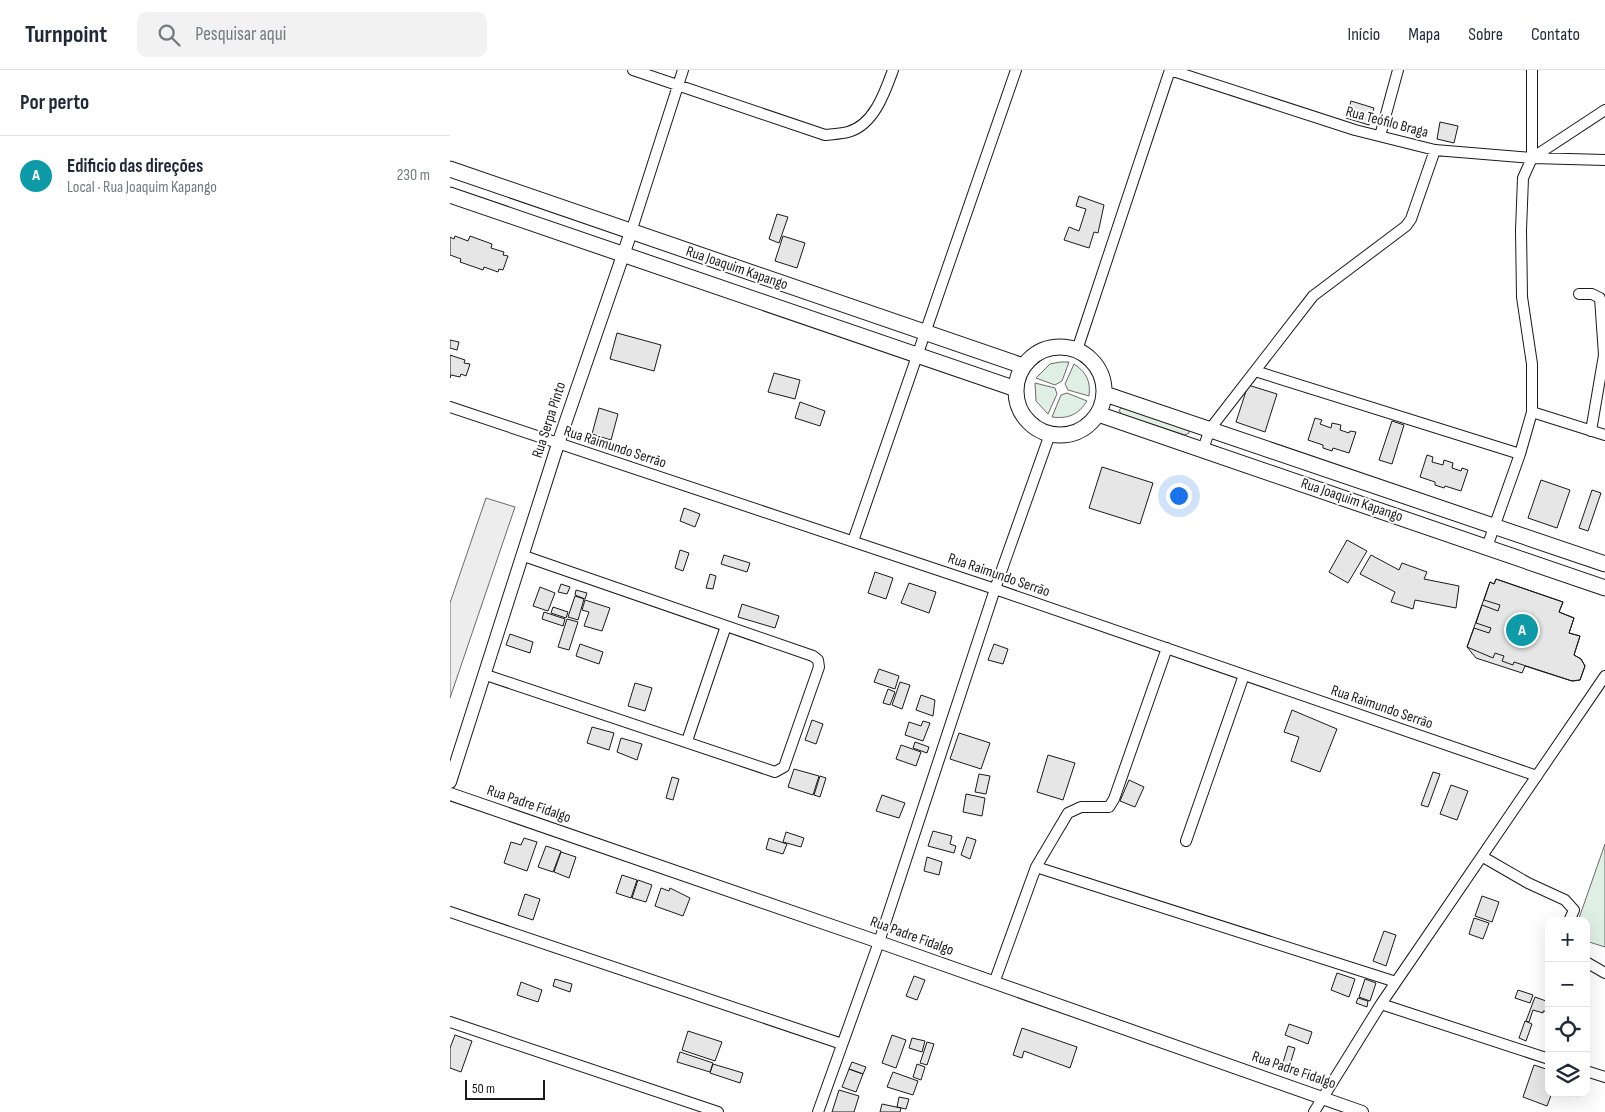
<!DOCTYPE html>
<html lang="pt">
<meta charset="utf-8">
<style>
body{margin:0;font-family:"Sofia Sans Condensed",sans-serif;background:#f2f2f3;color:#1f2937}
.controls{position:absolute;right:15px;bottom:15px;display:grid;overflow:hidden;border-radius:10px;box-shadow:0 5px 20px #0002}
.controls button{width:45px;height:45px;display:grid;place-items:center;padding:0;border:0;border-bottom:1px solid #e0e1e3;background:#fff;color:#1f2937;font:25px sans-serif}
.scale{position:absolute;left:15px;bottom:12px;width:80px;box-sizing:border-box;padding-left:5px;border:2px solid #1a1a1a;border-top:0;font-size:14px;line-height:18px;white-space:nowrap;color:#1a1a1a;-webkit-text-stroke:4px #fff;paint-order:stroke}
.you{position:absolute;left:728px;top:425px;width:18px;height:18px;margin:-12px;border:4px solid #fff;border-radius:50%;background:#1a73e8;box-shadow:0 0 0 8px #1a73e833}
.badge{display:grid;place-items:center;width:32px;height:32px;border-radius:50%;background:#7c3aed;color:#fff;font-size:16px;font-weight:700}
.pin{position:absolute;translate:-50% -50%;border:2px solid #fff;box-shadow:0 1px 5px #0006}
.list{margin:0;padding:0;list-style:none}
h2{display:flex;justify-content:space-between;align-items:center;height:65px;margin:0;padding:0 20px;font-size:21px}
h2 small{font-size:16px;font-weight:400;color:#747a83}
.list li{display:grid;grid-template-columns:32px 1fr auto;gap:15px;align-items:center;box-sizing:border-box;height:80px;padding:0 20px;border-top:1px solid #e0e1e3}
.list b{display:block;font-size:19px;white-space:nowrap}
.list p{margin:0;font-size:16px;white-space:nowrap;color:#747a83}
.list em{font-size:16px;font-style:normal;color:#747a83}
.icon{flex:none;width:28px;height:28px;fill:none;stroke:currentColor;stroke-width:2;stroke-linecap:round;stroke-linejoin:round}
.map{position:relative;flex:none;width:1155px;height:1042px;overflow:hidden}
header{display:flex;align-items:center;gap:30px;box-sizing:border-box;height:70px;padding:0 25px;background:#fff;border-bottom:1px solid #e0e1e3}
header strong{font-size:24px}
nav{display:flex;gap:28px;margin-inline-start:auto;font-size:18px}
.search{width:350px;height:45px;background:#f2f2f3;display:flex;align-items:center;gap:12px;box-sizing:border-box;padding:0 18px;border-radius:10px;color:#747a83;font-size:19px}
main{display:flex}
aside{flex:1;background:#fff}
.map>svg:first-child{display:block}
.green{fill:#e0efe3;stroke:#6a6a6a}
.parking{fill:#ededed;stroke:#6a6a6a}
.building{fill:#e6e6e6;stroke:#1a1a1a}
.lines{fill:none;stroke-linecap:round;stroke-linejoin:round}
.minor-casing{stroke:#1a1a1a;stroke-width:12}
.tertiary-casing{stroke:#1a1a1a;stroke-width:14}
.primary-casing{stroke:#1a1a1a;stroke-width:17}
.minor{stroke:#fff;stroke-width:10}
.tertiary{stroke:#fff;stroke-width:12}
.primary{stroke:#fff;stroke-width:15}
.labels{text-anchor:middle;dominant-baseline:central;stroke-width:4;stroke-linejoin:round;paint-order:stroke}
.street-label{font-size:15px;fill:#1a1a1a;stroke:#fff}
</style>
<header>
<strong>Turnpoint</strong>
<div class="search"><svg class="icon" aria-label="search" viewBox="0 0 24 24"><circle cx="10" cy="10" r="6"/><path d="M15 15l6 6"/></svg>Pesquisar aqui</div>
<nav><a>Início</a><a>Mapa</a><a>Sobre</a><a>Contato</a></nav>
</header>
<main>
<aside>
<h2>Por perto<small></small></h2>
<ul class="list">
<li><span class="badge" style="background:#0f9aa8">A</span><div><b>Edificio das direções</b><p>Local · Rua Joaquim Kapango</p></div><em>230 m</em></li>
</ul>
</aside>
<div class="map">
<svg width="1155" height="1042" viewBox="0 0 1155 1042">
<rect width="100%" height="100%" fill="#fff"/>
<path class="green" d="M610,292H619L612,311L605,315L586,308L600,294Z
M624,294C636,302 641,311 639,326L618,320L615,314Z
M585,313L605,318L607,324L598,344L586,331Z
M617,323L637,331C628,345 618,349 602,347L611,325Z
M673,337L739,360V363L735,365L671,344L669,340Z
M1155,774V877L1136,871V851H1128Z"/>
<path class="parking" d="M36,428L65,437L0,628V533Z"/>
<path class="building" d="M901,31L924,38L919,55L896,48Z
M990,52L1008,56L1004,73L987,69Z
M629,126L654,135L648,163L644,162L639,178L614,170L619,157L629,161L636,139L626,136Z
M327,144L338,147L329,173L319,169Z
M5,166L18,171L20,166L42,174L41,178L54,182L53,185L58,186L53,200L49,199L48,202L34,197L33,200L10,192L11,189L0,185V167L4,169Z
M333,166L355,173L347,198L325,191Z
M167,263L211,275L204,301L160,289Z
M0,270L9,272L7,280L0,278Z
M0,285L15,290L14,293L20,294L16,306L11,304L10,307L1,305L0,308Z
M324,303L350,310L345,329L318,322Z
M798,315L827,324L815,362L786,352Z
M350,332L375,341L370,356L345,348Z
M149,338L168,344L161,370L142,364Z
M865,348L872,350L870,354L881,358L882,353L891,355L890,360L899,363L900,361L906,362L899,383L883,378L882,381L873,378V375L858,370Z
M942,351L954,355L942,394L929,390Z
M977,385L983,387L982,392L993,395L994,390L1003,393L1002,398L1011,401L1012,398L1018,400L1011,421L995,416L994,418L985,415V412L970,407Z
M652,397L703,413L690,454L639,438Z
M1091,410L1120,420L1107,458L1078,448Z
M1142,420L1151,423L1138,461L1129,458Z
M234,438L250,444L245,457L230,451Z
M897,470L917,481L898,513L879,502Z
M230,480L239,483L233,501L225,498Z
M274,485L300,493L297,502L271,494Z
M921,485L949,500L952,493L977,502L974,509L1009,516L1006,538L965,530L963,539L941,532L945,522L910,504Z
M425,502L443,508L436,529L418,523Z
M260,504L266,506L263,519L256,518Z
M1046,509L1113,532L1109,542L1124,548L1119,563L1130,566L1124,585L1131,589L1135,596L1130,610L1122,611L1064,592L1063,595L1052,591L1054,586L1045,583L1043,588L1017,577L1024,558L1039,563L1041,558L1026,553L1032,535L1048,541L1050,535L1034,530L1040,512L1044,514Z
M1046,509L1113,532L1109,542L1124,548L1119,563L1130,566L1124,585L1131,589L1135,596L1130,610L1122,611L1075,596L1072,603L1026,588L1017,577L1040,512L1044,514Z
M459,513L486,522L479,543L451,533Z
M111,514L120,517L117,524L108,522Z
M90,517L105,523L98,541L83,536Z
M126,520L137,523L135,529L125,525Z
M125,526L134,529L128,550L118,547Z
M135,530L160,538L152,561L134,556L139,542L132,540Z
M292,534L329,546L325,558L288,547Z
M103,537L118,542L116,548L101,543Z
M94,542L115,549L113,556L92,549Z
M117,549L128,552L119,580L108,577Z
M60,564L83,572L80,583L56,575Z
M130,574L153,582L149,594L126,586Z
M544,574L558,579L553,594L538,590Z
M429,599L449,606L445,619L424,612Z
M450,612L460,615L452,639L442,635Z
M185,613L202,618L195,641L178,636Z
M438,619L445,622L440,635L433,633Z
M471,625L485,630L483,646L466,640Z
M842,640L887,659L870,702L841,691L849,667L834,662Z
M362,650L373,654L366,674L355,670Z
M473,651L480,653L473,671L455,665L459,652L471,656Z
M142,657L164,663L159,680L137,673Z
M509,663L540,673L531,699L500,689Z
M171,668L192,674L187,690L167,682Z
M465,672L479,677L477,683L463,678Z
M451,675L471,682L466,696L446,689Z
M598,685L625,693L613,730L587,722Z
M344,699L369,706L363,725L338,717Z
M983,702L990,704L978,737L971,735Z
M529,704L540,706L536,724L525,722Z
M370,706L376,708L370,727L364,725Z
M222,707L229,709L223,730L216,728Z
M679,710L694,717L685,737L670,731Z
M1001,715L1018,721L1007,750L990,744Z
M516,724L535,728L532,746L513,742Z
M432,725L455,733L449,748L426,741Z
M483,761L502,766L500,774L506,776L504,783L478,776Z
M336,762L354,768L351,777L333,772Z
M517,767L526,770L520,789L511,785Z
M74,768L87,772L77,801L54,793L61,772L71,775Z
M319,768L337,774L333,784L316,779Z
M96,776L111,781L103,802L88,797Z
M111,782L126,787L119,808L104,802Z
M477,787L492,792L489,805L474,801Z
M172,805L187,810L181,828L166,823Z
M188,810L202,815L196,832L182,828Z
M211,818L219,821L220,818L240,828L233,846L205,836Z
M75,824L90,829L83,850L68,845Z
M1032,826L1049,832L1042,852L1025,846Z
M1024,848L1039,853L1033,869L1019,864Z
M934,861L946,865L936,896L923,891Z
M887,903L905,909L899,927L881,920Z
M464,906L475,910L467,930L456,926Z
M105,909L122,914L120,922L103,916Z
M915,909L926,913L920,931L909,927Z
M71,912L92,920L88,932L67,925Z
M1068,920L1083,925L1080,933L1065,928Z
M1085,927L1099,932V942L1093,941V943L1083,940L1079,952L1076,951Z
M908,928L918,931L917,937L906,933Z
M1075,951L1082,954L1076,971L1069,968Z
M839,954L862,962L858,974L835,965Z
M572,958L627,977L620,998L574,981L572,988L563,985Z
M238,961L272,972L265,991L232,980Z
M5,965L22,971L11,1002L0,998V978Z
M442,965L456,970L446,998L432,993Z
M462,968L475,971L472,982L459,978Z
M477,972L484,974L477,995L470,993Z
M838,976L845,978L839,998L832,996Z
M230,982L263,993L260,1002L227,992Z
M402,992L416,997L413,1004L399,999Z
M263,994L293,1003L290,1013L260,1003Z
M467,994L475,997L471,1010L463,1007Z
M1084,995L1099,1000V1023H1102L1097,1036L1073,1027Z
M399,999L413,1004L406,1022L392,1017Z
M443,1002L468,1011L463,1025L437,1017Z
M389,1020L409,1026L404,1042H382Z
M449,1027L459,1029L456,1039L447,1037Z
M432,1034L451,1038L450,1042H430Z"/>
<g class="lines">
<defs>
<path id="minor" d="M183,0L375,65C382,64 391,64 398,62C424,55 435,22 443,0
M720,0L905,60L985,80L1082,88L1155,90
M930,66L948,0
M1082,88L1155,40
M181,162L233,0
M1129,224H1142L1150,228L1154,285L1141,361
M627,280L720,0
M805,301L1070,384
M0,337L545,519L1087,706
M1082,342L1155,365
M753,379L760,359L863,226L956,156L961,149L985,80
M403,471L566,0
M1037,477L1070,384L1082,342V294L1072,227L1071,160L1073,108L1082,88V0
M36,605L325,702L334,697L369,597L368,590L363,586L74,486
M237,671L276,556
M736,771L794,605
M1033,787L1078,813L1115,830L1124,840L1119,851
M586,797L946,912
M0,842L392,974
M1136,892L1155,903
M544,913L586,797L618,743L631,737H659L664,729L717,578
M931,934L1099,989
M0,952L268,1042
M1136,1001L1155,1007
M368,1042L429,872L545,519L600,364
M864,1042L931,934L1155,606"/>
<path id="tertiary" d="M0,712L108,374L181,162
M0,724L429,872L912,1042"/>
<path id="primary" d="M0,99L573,296
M0,125L566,319
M566 321a44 44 0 1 1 88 0a44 44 0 1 1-88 0Z
M655,324L1155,494
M648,344L1155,518"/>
</defs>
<use href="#minor" class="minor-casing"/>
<use href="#tertiary" class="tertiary-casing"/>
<use href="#primary" class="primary-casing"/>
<use href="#minor" class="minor"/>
<use href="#tertiary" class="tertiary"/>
<use href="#primary" class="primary"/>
</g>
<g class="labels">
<g class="street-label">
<text transform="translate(937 52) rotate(15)">Rua Teófilo Braga</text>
<text transform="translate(287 198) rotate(19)">Rua Joaquim Kapango</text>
<text transform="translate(99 350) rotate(-72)">Rua Serpa Pinto</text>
<text transform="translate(165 377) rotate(18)">Rua Raimundo Serrão</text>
<text transform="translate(902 430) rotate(19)">Rua Joaquim Kapango</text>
<text transform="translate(549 505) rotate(19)">Rua Raimundo Serrão</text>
<text transform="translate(932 637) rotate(19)">Rua Raimundo Serrão</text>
<text transform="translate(79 734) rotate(19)">Rua Padre Fidalgo</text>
<text transform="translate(462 866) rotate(20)">Rua Padre Fidalgo</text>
<text transform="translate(844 1000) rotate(19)">Rua Padre Fidalgo</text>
</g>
</g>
</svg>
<div class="controls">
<button>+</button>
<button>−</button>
<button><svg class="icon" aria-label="locate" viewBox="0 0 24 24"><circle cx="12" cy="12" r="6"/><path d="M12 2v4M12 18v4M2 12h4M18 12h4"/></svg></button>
<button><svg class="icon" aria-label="layers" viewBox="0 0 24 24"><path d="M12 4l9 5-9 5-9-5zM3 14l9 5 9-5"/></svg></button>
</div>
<div class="scale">50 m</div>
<div class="you"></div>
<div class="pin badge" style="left:1072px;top:560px;background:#0f9aa8">A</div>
</div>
</main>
